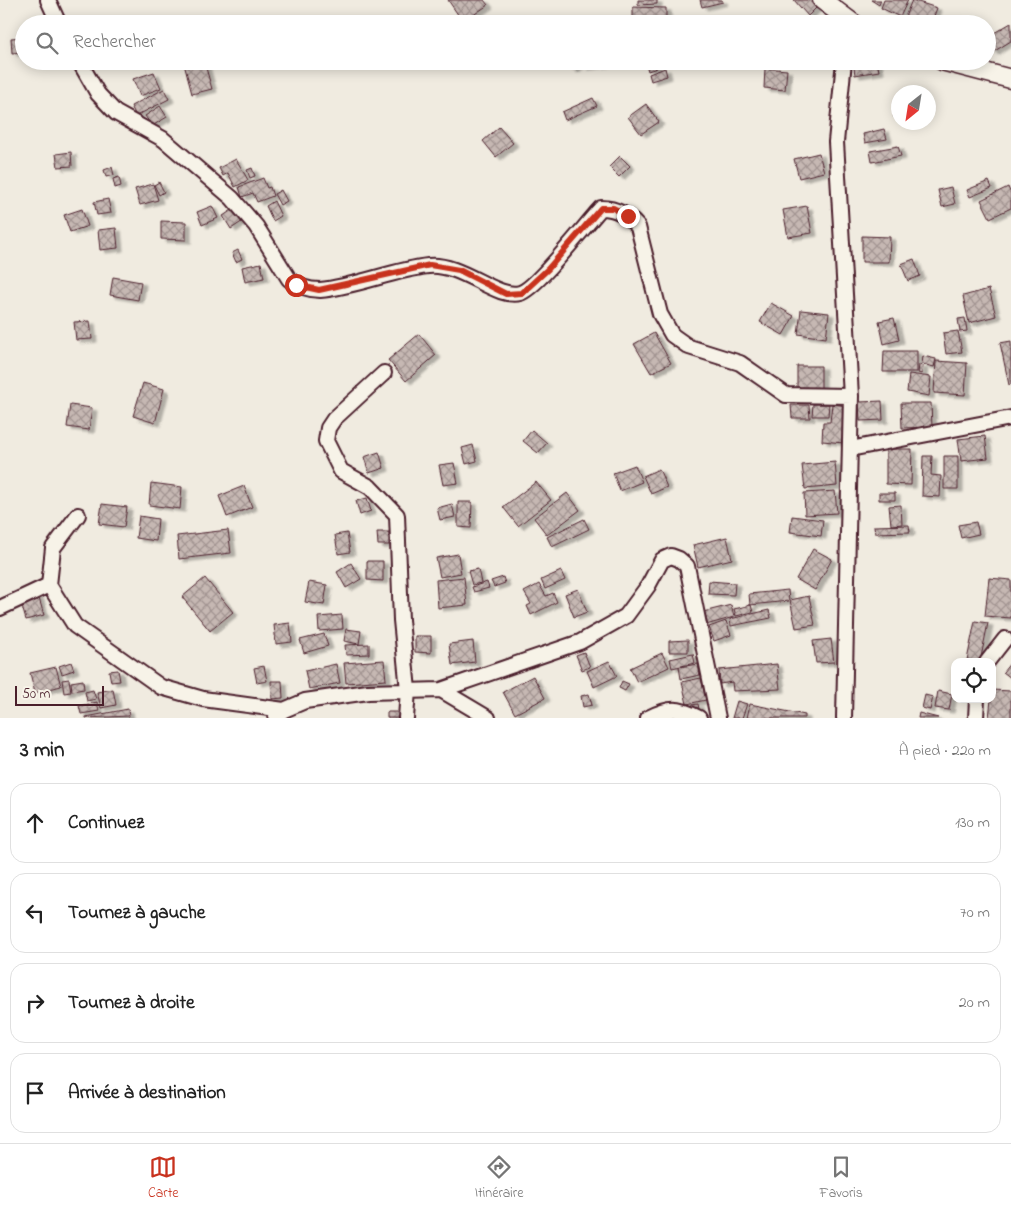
<!DOCTYPE html>
<html lang="fr">
<meta charset="utf-8">
<style>
body{margin:0;font-family:"Indie Flower",sans-serif;background:#f2f2f2;color:#222}
.controls{position:absolute;right:15px;bottom:15px;display:grid;overflow:hidden;border-radius:10px;box-shadow:0 2px 12px #0003}
.controls button{width:45px;height:45px;display:grid;place-items:center;padding:0;border:0;border-bottom:1px solid #e0e0e0;background:#fff;color:#222;font:25px sans-serif}
.compass{position:absolute;left:891px;top:85px;width:45px;height:45px;border-radius:50%;background:#fff;box-shadow:0 2px 12px #0003;rotate:210deg}
.scale{position:absolute;left:15px;bottom:12px;width:89px;box-sizing:border-box;padding-left:5px;border:2px solid #4a1f2b;border-top:0;font-size:14px;line-height:18px;white-space:nowrap;color:#4a1f2b;-webkit-text-stroke:4px #f7f3e8;paint-order:stroke}
.stop{position:absolute;width:15px;height:15px;margin:-11px;border:4px solid #c8321e;border-radius:50%;background:#fff}
.stop.end{background:#c8321e;border-color:#fff;box-shadow:0 1px 5px #0008}
.list{margin:0;padding:0;list-style:none}
h2{display:flex;justify-content:space-between;align-items:center;height:65px;margin:0;padding:0 20px;font-size:21px}
h2 small{font-size:16px;font-weight:400;color:#767676}
.list li{display:grid;grid-template-columns:32px 1fr auto;gap:15px;align-items:center;box-sizing:border-box;height:80px;margin:0 10px 10px;padding:0 10px;border:1px solid #e0e0e0;border-radius:15px}
.list b{display:block;font-size:19px;white-space:nowrap}
.list em{font-size:16px;font-style:normal;color:#767676}
.icon{flex:none;width:28px;height:28px;fill:none;stroke:currentColor;stroke-width:2;stroke-linecap:round;stroke-linejoin:round}
.map{position:relative;flex:none;width:1011px;height:718px;overflow:hidden}
.search{position:absolute;background:#fff;box-shadow:0 2px 12px #0003;left:15px;right:15px;top:15px;height:55px;display:flex;align-items:center;gap:12px;box-sizing:border-box;padding:0 18px;border-radius:28px;color:#767676;font-size:19px}
.sheet{height:425px;background:#fff}
nav{display:flex;justify-content:space-around;align-items:center;box-sizing:border-box;height:70px;border-top:1px solid #e0e0e0;background:#fff;font-size:14px;color:#767676}
nav a{display:grid;justify-items:center;gap:2px}
nav .on{color:#c8321e}
.map>svg:first-child{display:block}
.building{fill:url(#building-cross-hatch);stroke:#4a1f2b;filter:url(#shadow)}
.lines{fill:none;stroke-linecap:round;stroke-linejoin:round}
.minor-casing{stroke:#4a1f2b;stroke-width:18}
.tertiary-casing{stroke:#4a1f2b;stroke-width:21}
.minor{stroke:#f7f3e8;stroke-width:14}
.tertiary{stroke:#f7f3e8;stroke-width:18}
.route{stroke:#c8321e;stroke-width:6}
</style>
<div class="map">
<svg width="1011" height="718" viewBox="0 0 1011 718">
<defs>
<pattern id="building-cross-hatch" width="8" height="8" patternUnits="userSpaceOnUse" patternTransform="scale(1.25)"><rect width="8" height="8" fill="#c6b8b3"/><path d="M0 0l8 8M0 8l8-8" fill="none" stroke="#a39592"/></pattern>
<filter id="shadow"><feDropShadow dx="5" dy="3" stdDeviation="1" flood-color="#0004"/></filter>
</defs>
<rect width="100%" height="100%" fill="#f0ebe0"/>
<filter id="ink" filterUnits="userSpaceOnUse"><feTurbulence type="fractalNoise" baseFrequency=".02" numOctaves="2"/><feDisplacementMap in="SourceGraphic" scale="10" xChannelSelector="R" yChannelSelector="G"/><feConvolveMatrix kernelMatrix="1 2 1 2 8 2 1 2 1" color-interpolation-filters="sRGB"/></filter>
<g filter="url(#ink)">
<path class="building" d="M448,0H484L488,5L463,22Z
M638,0H657V4L638,5Z
M700,0H722L723,2L702,7Z
M794,0H809L816,8L808,16Z
M871,0H881L879,5Z
M884,0H908L900,17L881,8Z
M912,0L937,8L931,24H902Z
M633,7L666,8V24H633Z
M492,16L494,24H473L472,20Z
M1011,23V41L993,52L987,42V37Z
M24,37V52L12,53L11,38Z
M194,61H204L212,89L192,94L184,64Z
M567,61H577L580,64L573,70L565,63Z
M583,61H604V64L583,67Z
M645,61H655L657,68L648,71Z
M853,61H877L879,71L855,75Z
M665,68L667,76L651,81L649,74Z
M765,68L787,70L785,90L764,88Z
M154,72L161,88L140,96L133,79Z
M164,89L169,99L136,116L131,106Z
M593,98L597,106L565,120L562,112Z
M646,104L659,122L641,134L628,117Z
M160,106L167,117L152,126L145,116Z
M898,110V121L893,116Z
M499,127L513,143L496,157L483,141Z
M884,129L887,139L865,143L863,134Z
M898,146L901,156L872,162L870,151Z
M71,152L72,166L58,167L56,154Z
M819,153L824,172L799,178L794,159Z
M620,156L630,166L619,177L609,167Z
M236,159L248,180L235,187L228,173L223,176L219,168Z
M112,167L114,175L106,177L104,170Z
M252,168L255,176L250,178L247,170Z
M119,177L121,186L115,188L113,179Z
M263,178L267,188L270,187L273,196L257,202L253,193L242,197L239,187Z
M989,181L992,188L970,197L967,190Z
M159,182L164,192L159,195L154,185Z
M153,184L158,200L140,205L135,189Z
M951,187L955,204L942,207L938,190Z
M1008,187L1011,194V208L990,218L981,200Z
M281,190L287,201L280,205L274,194Z
M108,199L111,213L97,215L94,202Z
M274,201L281,216L273,221L266,206Z
M212,206L218,218L202,225L197,212Z
M807,206L812,233L788,237L783,210Z
M235,208L243,221L231,229L223,216Z
M82,209L88,226L70,232L64,215Z
M161,221L186,222V240L161,239Z
M116,228L118,248L100,250L98,230Z
M862,236L890,237L889,262H862Z
M238,250L242,259L236,262L232,253Z
M914,259L920,276L908,281L901,264Z
M261,263L264,278L245,282L242,267Z
M113,277L141,282L138,300L110,295Z
M989,289L996,316L969,323L963,296Z
M771,303L794,316L783,335L760,322Z
M801,310L829,313L826,338L798,334Z
M894,318L899,340L884,344L879,321Z
M965,318L967,331L960,332L958,319Z
M90,321L92,339L76,340L74,322Z
M958,331L962,352L946,354L943,333Z
M654,333L671,363L651,373L634,344Z
M419,334L436,355L406,381L388,360Z
M1011,341V384L1009,385L1000,343Z
M884,351H917V372H883Z
M923,356L936,359L934,367L922,364Z
M936,361L967,363L965,395L934,393Z
M919,365L923,366L922,374L918,373Z
M797,366H821V390L797,391Z
M909,374L931,377L929,396L907,392Z
M143,383L164,389L155,423L133,416Z
M882,401L883,420L860,421L859,402Z
M901,403H931L932,427L902,428Z
M813,404H829L828,416H812Z
M832,404L847,406L844,443L822,441L823,422H830Z
M70,405L92,408L89,430L67,427Z
M791,405H809L810,418H792Z
M532,430L547,443L538,453L523,441Z
M985,436L988,458L961,461L958,439Z
M473,445L477,461L466,464L462,448Z
M886,449H912L911,485L886,484Z
M379,452L384,468L369,473L364,457Z
M923,456H932L931,475L941,476L940,497L922,496Z
M944,456H958V489H944Z
M835,462L837,486L805,489L802,465Z
M454,463L458,483L443,485L439,465Z
M635,465L642,482L620,491L613,473Z
M659,469L667,487L651,494L643,476Z
M536,482L551,500L518,526L503,507Z
M151,483L182,487L180,509L149,505Z
M244,486L252,507L227,517L219,496Z
M835,491L837,513L805,515L804,493Z
M567,493L580,510L547,535L534,518Z
M879,493H895V500H879Z
M367,498L371,511L360,515L356,501Z
M458,502H472L471,528L458,527Z
M102,504L127,507L124,527L99,524Z
M452,504L455,517L440,520L437,508Z
M901,505L902,524L891,525L889,506Z
M139,516L158,519L156,541L136,538Z
M792,516L823,520L821,536L790,532Z
M584,519L589,529L552,547L547,537Z
M976,522L979,534L961,538L958,525Z
M909,525L910,532L875,533L874,526Z
M228,530L231,553L179,559L177,536Z
M377,532H389V545H378Z
M347,533L350,552L338,554L335,535Z
M727,537L732,559L698,567L693,545Z
M813,549L832,559L815,590L796,579Z
M458,554L461,573L440,577L436,558Z
M367,561H383V581L367,580Z
M351,563L361,579L346,588L337,572Z
M478,569L481,583L472,585L468,571Z
M561,571L565,580L545,589L541,580Z
M464,577L467,605L438,608L436,580Z
M503,577L505,583L494,587L491,581Z
M205,578L233,612L210,631L182,597Z
M989,578L1011,580V618L985,616Z
M709,581L735,583L734,595L708,594Z
M309,582L327,585L324,605L305,602Z
M487,582L489,588L474,592L472,587Z
M539,584L546,596L553,593L557,602L531,615L527,606L531,604L524,592Z
M578,589L587,612L574,617L565,594Z
M788,590L789,601L750,605L749,594Z
M38,595L44,615L26,620L20,600Z
M809,596L815,625L796,628L790,600Z
M731,605L734,617L706,625L703,612Z
M751,605L753,612L736,616L734,609Z
M769,610L771,618L731,626L730,619Z
M342,615L343,629L319,631L318,617Z
M726,621L731,635L714,641L709,627Z
M975,621L988,623L980,662L967,660Z
M290,623L292,642L276,644L274,625Z
M346,629L361,631L359,644L344,641Z
M324,634L328,646L304,653L300,640Z
M415,636H431V653L415,652Z
M831,639L834,662L816,663L813,641Z
M688,640V652H669V641Z
M473,641L475,662L452,665L449,644Z
M369,644V654L346,655L345,645Z
M584,652L590,667L582,670L576,655Z
M662,653L669,667L637,682L630,668Z
M693,654L695,663L672,668L670,659Z
M384,660L386,680L346,683L344,663Z
M609,661L617,676L594,687L587,671Z
M71,662L74,670L62,674L59,666Z
M1011,662V678L1003,672Z
M336,664L340,683L309,689L305,671Z
M698,664L700,675L681,679L679,667Z
M777,664L780,689L733,691L732,682L720,684L719,670Z
M264,666L267,681L257,683L254,668Z
M56,667L61,686L35,693L30,673Z
M118,670L120,681L111,682L109,671Z
M533,676L545,698L515,714L503,692Z
M701,678L706,700L687,704L682,682Z
M69,679L71,692L64,693L62,680Z
M83,680L84,689L72,691L71,682Z
M271,681H282L283,698L272,699Z
M622,681L629,684L625,691L619,688Z
M113,689L116,705L101,708L97,692Z
M93,690L96,699L87,701L85,692Z
M992,690L1011,691V718H989Z
M938,691L952,694L949,710L935,708Z
M589,694L592,705L583,707L581,696Z
M925,695L933,697L930,710L922,708Z
M737,701L747,704L742,718H732Z
M97,702L99,711L81,714L79,706Z
M698,704L699,709L693,710L692,705Z
M750,704L805,715V718H747Z
M128,709L129,716L86,718V717Z
M387,712H401V718H387Z
M919,713L938,718H918Z"/>
<g class="lines">
<defs>
<path id="minor" d="M48,0L59,24
M79,61L98,94L116,113L163,139L232,198L256,226L289,279C297,286 309,290 320,290C355,287 393,270 428,266C461,262 497,300 520,293C536,289 587,223 601,208C617,208 627,215 638,227L660,314L672,335L689,347L740,363L786,395L851,396
M844,61L836,142L851,396L844,718
M384,373L334,419L328,428L326,441L341,471L370,487L397,515L401,620L408,690L406,718
M850,449L1011,418
M78,515L53,548L49,585L75,626L161,687L203,699L284,710
M0,608L49,585
M987,662L1005,639
M441,690L580,642L626,616L648,586L662,560L671,556L679,559L687,566L718,718
M276,716L284,710L305,701L368,692L441,690L488,718
M648,718C670,707 678,707 699,718
M976,718L977,699"/>
<path id="tertiary" d="M822,0L854,24
M942,61L1011,79"/>
</defs>
<use href="#minor" class="minor-casing"/>
<use href="#tertiary" class="tertiary-casing"/>
<use href="#minor" class="minor"/>
<use href="#tertiary" class="tertiary"/>
</g>
</g>
<g class="lines" filter="url(#ink)">
<path class="route" d="M296,285L319,290L430,265L459,270L506,294L522,293L548,269L601,208H613L628,216"/>
</g>
</svg>
<div class="controls">
<button><svg class="icon" aria-label="locate" viewBox="0 0 24 24"><circle cx="12" cy="12" r="6"/><path d="M12 2v4M12 18v4M2 12h4M18 12h4"/></svg></button>
</div>
<svg class="compass" viewBox="-18 -18 36 36"><path d="M0-13l5 13h-10z" fill="#e53935"/><path d="M0 13l5-13h-10z" fill="#767676"/></svg>
<div class="scale">50 m</div>
<div class="stop" style="left:296px;top:285px"></div>
<div class="stop end" style="left:628px;top:216px"></div>
<div class="search"><svg class="icon" aria-label="search" viewBox="0 0 24 24"><circle cx="10" cy="10" r="6"/><path d="M15 15l6 6"/></svg>Rechercher</div>
</div>
<section class="sheet">
<h2>3 min<small>À pied · 220 m</small></h2>
<ul class="list">
<li><svg class="icon" aria-label="ahead" viewBox="0 0 24 24"><path d="M12 20V5M6 11l6-6 6 6"/></svg><div><b>Continuez</b></div><em>130 m</em></li>
<li><svg class="icon" aria-label="left" viewBox="0 0 24 24"><path d="M17 20v-9H6M10 6l-5 5 5 5"/></svg><div><b>Tournez à gauche</b></div><em>70 m</em></li>
<li><svg class="icon" aria-label="right" viewBox="0 0 24 24"><path d="M7 20v-9h11M14 6l5 5-5 5"/></svg><div><b>Tournez à droite</b></div><em>20 m</em></li>
<li><svg class="icon" aria-label="arrive" viewBox="0 0 24 24"><path d="M6 21V4h12l-3 4 3 4H6"/></svg><div><b>Arrivée à destination</b></div></li>
</ul>
</section>
<nav>
<a class="on"><svg class="icon" aria-label="map" viewBox="0 0 24 24"><path d="M3 6l6-2 6 2 6-2v14l-6 2-6-2-6 2zM9 4v14M15 6v14"/></svg>Carte</a>
<a><svg class="icon" aria-label="directions" viewBox="0 0 24 24"><path d="M12 3l9 9-9 9-9-9zM9 14v-3h6M13 9l2 2-2 2"/></svg>Itinéraire</a>
<a><svg class="icon" aria-label="saved" viewBox="0 0 24 24"><path d="M7 4h10v16l-5-4-5 4z"/></svg>Favoris</a>
</nav>
